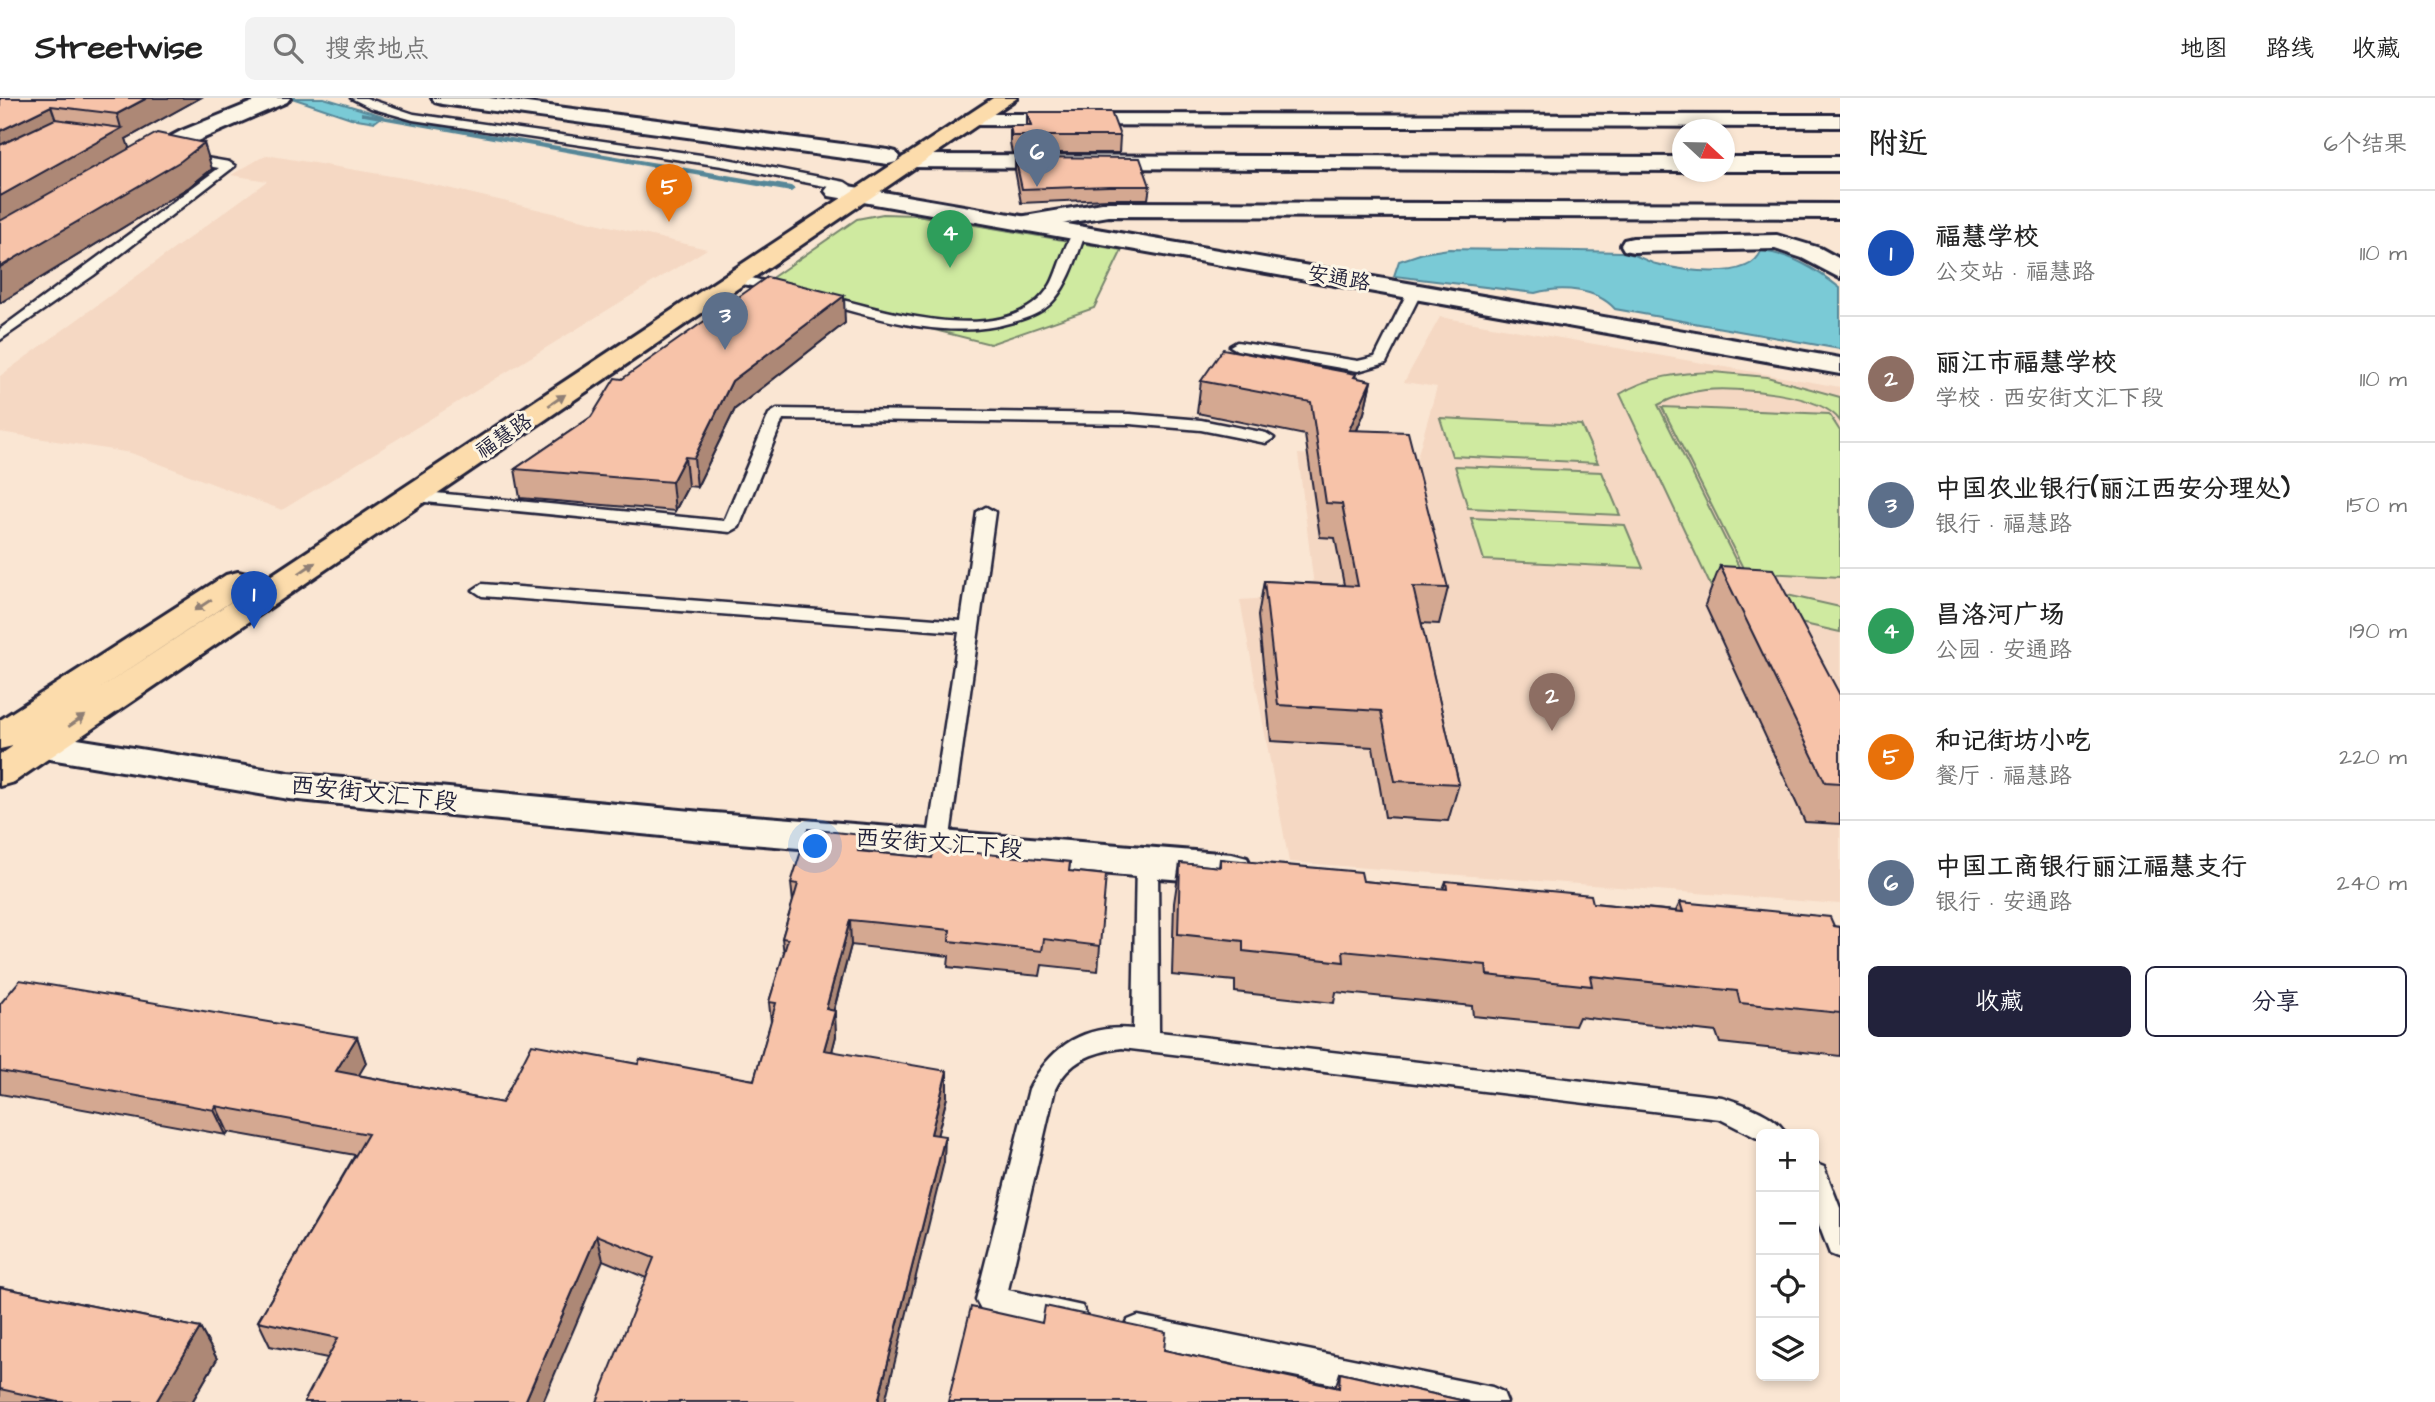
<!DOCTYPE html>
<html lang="zh">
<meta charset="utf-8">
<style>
body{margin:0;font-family:"Architects Daughter","LXGW WenKai TC",sans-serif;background:#f2f2f2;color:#222}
.controls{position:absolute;right:21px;bottom:21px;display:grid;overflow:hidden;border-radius:10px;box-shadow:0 4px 10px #0003}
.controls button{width:63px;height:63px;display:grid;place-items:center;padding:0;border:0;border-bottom:2px solid #e0e0e0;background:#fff;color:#222;font:35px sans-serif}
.compass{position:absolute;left:1672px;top:21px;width:63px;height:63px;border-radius:50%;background:#fff;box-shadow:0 4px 10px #0003;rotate:112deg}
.you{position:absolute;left:816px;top:749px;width:24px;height:24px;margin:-18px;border:5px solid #fff;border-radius:50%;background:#1a73e8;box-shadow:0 0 0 10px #1a73e833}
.badge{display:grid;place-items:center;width:46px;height:46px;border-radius:50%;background:#22223b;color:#fff;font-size:23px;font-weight:700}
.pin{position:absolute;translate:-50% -58px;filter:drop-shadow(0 2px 4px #0008)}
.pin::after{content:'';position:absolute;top:37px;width:24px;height:21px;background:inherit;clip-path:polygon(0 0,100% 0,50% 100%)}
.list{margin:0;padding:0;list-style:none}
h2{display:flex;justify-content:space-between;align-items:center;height:91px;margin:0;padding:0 28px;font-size:30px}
h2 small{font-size:23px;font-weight:400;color:#767676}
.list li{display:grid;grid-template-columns:46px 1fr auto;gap:21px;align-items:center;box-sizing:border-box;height:126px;padding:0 28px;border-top:2px solid #e0e0e0}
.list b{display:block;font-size:26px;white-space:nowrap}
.list p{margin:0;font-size:23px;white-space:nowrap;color:#767676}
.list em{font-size:23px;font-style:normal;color:#767676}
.actions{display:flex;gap:14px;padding:21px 28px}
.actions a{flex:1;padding:16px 0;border:2px solid #22223b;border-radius:10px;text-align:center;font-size:24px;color:#22223b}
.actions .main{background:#22223b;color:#fff}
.icon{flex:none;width:38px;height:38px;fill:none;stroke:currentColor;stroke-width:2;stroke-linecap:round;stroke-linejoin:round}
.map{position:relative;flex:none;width:1840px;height:1304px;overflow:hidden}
header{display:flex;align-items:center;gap:42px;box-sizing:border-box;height:98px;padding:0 35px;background:#fff;border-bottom:2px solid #e0e0e0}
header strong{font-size:33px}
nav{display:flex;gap:38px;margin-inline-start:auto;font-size:24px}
.search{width:490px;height:63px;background:#f2f2f2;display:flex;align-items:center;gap:18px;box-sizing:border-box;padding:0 24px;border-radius:10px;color:#767676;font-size:26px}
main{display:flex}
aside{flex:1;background:#fff}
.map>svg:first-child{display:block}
.built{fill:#f5d8c3}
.green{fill:#cfeaa0;stroke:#78866e;stroke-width:2}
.water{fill:#7acad6;stroke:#578798;stroke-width:2}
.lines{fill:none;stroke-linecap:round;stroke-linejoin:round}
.stream{fill:#578798;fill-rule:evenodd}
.service-casing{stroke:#22223b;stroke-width:5}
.minor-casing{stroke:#22223b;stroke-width:6}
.tertiary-casing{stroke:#22223b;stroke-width:6}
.primary-casing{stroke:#22223b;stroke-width:6}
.service{fill:#fcf5e5;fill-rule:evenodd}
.minor{fill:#fcf5e5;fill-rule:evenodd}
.tertiary{fill:#fcf5e5;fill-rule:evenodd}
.primary{fill:#fcdcac;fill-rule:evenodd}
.wall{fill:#d4a891;stroke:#22223b;stroke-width:2}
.shaded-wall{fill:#ad8876;stroke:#22223b;stroke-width:2}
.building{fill:#f7c3a9;stroke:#22223b;stroke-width:2}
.oneway{fill:#8f7f74}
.labels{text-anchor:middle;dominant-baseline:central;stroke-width:6;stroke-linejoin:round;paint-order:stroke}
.far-street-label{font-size:21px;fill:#22223b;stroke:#fcf5e5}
.street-label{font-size:24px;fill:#22223b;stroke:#fcf5e5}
</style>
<header>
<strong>Streetwise</strong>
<div class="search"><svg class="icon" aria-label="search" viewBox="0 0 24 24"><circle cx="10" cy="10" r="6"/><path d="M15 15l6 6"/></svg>搜索地点</div>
<nav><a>地图</a><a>路线</a><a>收藏</a></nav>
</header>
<main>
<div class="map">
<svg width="1840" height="1304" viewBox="0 0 1840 1304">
<rect width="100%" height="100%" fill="#fae6d3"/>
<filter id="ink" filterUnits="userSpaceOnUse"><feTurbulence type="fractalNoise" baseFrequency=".0143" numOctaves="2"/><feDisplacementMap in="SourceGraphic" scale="14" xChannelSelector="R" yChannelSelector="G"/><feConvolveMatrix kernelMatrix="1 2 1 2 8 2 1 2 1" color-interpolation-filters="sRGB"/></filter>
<g filter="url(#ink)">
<path class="built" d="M266,57L409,81L707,151L282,412L131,355L0,334V278L267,83L231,77Z
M1440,219L1840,289V806L1289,764L1240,502L1315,497L1298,356L1416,363L1437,289L1404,284Z"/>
<path class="green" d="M883,116L916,117L1122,152L1094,210L990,246L760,188L857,121Z
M1713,274L1767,279L1840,299V323C1822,295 1736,289 1705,292C1688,294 1673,299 1658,307L1743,477L1787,497L1840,509V534L1773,519L1715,497L1620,296C1649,278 1680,275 1713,274Z
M1662,309L1829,316L1840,333V479L1745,474Z
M1440,320L1581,327L1598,365L1452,358Z
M1455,368L1602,374L1620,417L1468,410Z
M1471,420L1625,427L1643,470L1484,462Z"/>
<path class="water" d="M292,0H324L383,18L375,24L351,20Z
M1449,151C1507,152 1564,152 1621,154C1633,154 1645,163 1656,166C1680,172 1750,184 1761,153C1791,156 1816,171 1840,190V251L1615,211C1596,190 1561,188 1535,195L1394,178L1399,163L1423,155Z"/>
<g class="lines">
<path class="stream" d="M361,14L791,88L795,91L791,94L364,18H361Z"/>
<defs>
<path id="service" d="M351,0H366L414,16L722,60L845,84L851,88L845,92L722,68L413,22L371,10Z
M183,56L229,64L235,68L94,177L0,242V231L219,70L179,63V57Z
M1079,130L1086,134C1077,157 1071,182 1054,202C1044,214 1028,220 1013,224C946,244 879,220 814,203L812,200L819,196C878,210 1011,256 1051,186C1058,174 1068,133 1079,130Z
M739,177L789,189L791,192L784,196L734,184V178Z
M1415,189L1422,193L1386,265L1358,273L1237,252L1230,248L1237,244L1358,263L1375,259L1408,193Z
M777,311L1130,316L1201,322L1266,335L1274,340L1266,345L1201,332L1130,326L783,321L739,429L730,434L415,403L406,398L415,393L724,423L769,316Z
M986,409L995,414L949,746L946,752L938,754L930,752L927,746L959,534L482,498L473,492L482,486L961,523L977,414Z
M1147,754L1155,756L1158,762L1159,934L1722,999C1743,1006 1776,1016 1786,1036H1761V1042L1720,1021L1122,950C1092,954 1069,963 1055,991L1008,1192L1082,1208L1087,1218L1082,1228L1072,1232L981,1211L976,1202L1029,991C1050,949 1084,926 1133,931L1136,762L1139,756Z
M1814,1065L1824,1069L1840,1110V1160L1830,1156L1814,1114Z
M1138,1218L1492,1289L1503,1294L1507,1304H1421L1138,1246L1128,1242L1123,1232L1128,1222Z"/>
<path id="minor" d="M262,0H290L287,4L197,43L144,71H128L125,66L128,61L181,33Z
M432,0H489L888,52L896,54L899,59L896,64L888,66L442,6L435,4Z
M974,16L1840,17V29L966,27L963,22L966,17Z
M911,57L1682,59V73L903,69L900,64L903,59Z
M1724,59H1840V73H1724Z
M1108,104L1840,106V120L1108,118L1025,132L1016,130L1013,125L1016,120L1025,118Z
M1777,137L1820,150L1840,161V180L1802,160L1775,151L1633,154L1624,152L1621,147L1624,142L1633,140Z
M40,635L289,675L702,714L1232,756L1247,760L1253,771L1247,782L1232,786L702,742L289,701L26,657L21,648L26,639Z"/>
<path id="tertiary" d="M837,86L1840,260V276L829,98L825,93L829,88Z"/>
<path id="primary" d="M993,0H1017L14,684L0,688V657L13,648L0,651V622L226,477L238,474L250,477L255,484L250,491L81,603Z"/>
</defs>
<use href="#service" class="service-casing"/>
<use href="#minor" class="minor-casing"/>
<use href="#tertiary" class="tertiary-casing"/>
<use href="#primary" class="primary-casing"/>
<use href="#service" class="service"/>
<use href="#minor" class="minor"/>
<use href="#tertiary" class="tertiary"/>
<use href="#primary" class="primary"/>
</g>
<path class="wall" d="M0,0H200L126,41L129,51L212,71L189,89L0,205Z
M1027,14L1120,38L1119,55H1012L1010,44V28H1027Z
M1015,59L1150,88L1148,101H1108L1021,105L1015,72Z
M845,225L735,311L697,389L688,388L675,413L520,400L515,371L591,319L622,281Z
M1356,276L1355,280L1371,283L1364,315L1357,332L1448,490L1439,526L1421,525L1459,686L1448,723L1385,719L1373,649L1271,643L1258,518L1264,483L1344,487L1335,440L1320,439L1305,337L1197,315L1201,283Z
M1720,468L1840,597V726L1805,724L1705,507Z
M862,737V753L932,760L1070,764L1069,773L1100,848L1098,873L1042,867L1040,878L985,873L948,869L949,858L851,847L834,912L836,938L832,953L947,999L937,1037L944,1064L646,1180L603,1162L327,1260L270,1248L258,1223L355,1057L228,1034L226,1037L0,996V906L357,939L366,965L358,977L502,1005L638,966L754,982L771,924L769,904L784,856L782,840L793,804L791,785Z
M1220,761L1363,783L1443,791L1446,783L1593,805L1676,813L1680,804L1840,829V958L1720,945L1716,934L1579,919L1575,928L1473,918L1472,908L1336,894L1334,905L1235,894V883L1172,877L1174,805L1180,765L1219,769Z
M0,1189L200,1230L217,1261L192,1304H0Z
M1164,1252L1335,1290L1340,1275L1469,1304H948Z"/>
<path class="shaded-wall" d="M147,0H200L126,41L131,55L0,131V98L121,30L117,16Z
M51,8L60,34L0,64V33Z
M204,45L212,71L189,89L0,205V169Z
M844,198L845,225L735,311L697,389L694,360L732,283Z
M1371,283L1364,315L1343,365L1349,332Z
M685,359L688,388L675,413L672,384Z
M862,737L863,763L858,753Z
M850,822L851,847L827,937L826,911Z
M835,913L836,938L826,977L824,952Z
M357,939L366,965L346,999L336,973Z
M947,973V999L931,1062V1036Z
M216,1008L228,1034L226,1037L214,1012Z
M945,1038L944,1064L885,1304H878Z
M597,1137L603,1162L543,1304H525Z
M200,1230L217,1261L192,1304H156Z"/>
<path class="building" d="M0,0H147L117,16L51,8L0,33Z
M1027,14H1111L1120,38H1012L1010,28H1031Z
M55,21L122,30L0,98V47Z
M157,35L204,45L181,63L0,169V123Z
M1015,59L1140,60L1150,88H1109L1022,91Z
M767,179L844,198L732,283L694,360L685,359L672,384L515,371L591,319L615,280L622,281Z
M1223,251L1356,276L1354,279L1371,283L1349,332L1408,334L1448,490L1413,489L1459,686L1395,683L1381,613L1278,607L1264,483L1358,488L1342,406L1326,405L1311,304L1201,283Z
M1720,468L1773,471L1840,597V685L1825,684Z
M808,731L862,737L858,753L932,760L934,751L1070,764L1069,773L1106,777L1100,848L1044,841L1042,853L986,847L949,843L950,832L850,822L826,911L835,913L824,952L947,973L931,1036L945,1038L878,1304H597L654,1160L597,1137L525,1304H304L338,1240L258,1223L368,1036L216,1008L214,1012L0,973V906L20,882L357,939L336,973L502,1005L532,946L638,966L640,961L754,982L776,905L769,904L788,841L782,840L798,786L791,785Z
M1220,761L1361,774L1363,783L1447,791L1446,783L1591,797L1593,805L1683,814L1680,804L1830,819L1834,828L1840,829V915L1740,905L1737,893L1590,878L1592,888L1487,877L1486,867L1343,853L1344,864L1243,853V843L1178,836L1180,765L1220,769Z
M0,1189L200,1230L156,1304H58L0,1291Z
M1045,1208L1166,1234L1164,1252L1339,1290L1340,1275L1469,1304H948L971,1209L1042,1225Z"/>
<defs><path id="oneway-solid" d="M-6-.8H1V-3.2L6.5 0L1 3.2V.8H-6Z" transform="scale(1.75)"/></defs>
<g class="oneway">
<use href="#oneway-solid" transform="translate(557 302) rotate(-34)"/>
<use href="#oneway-solid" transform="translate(307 470) rotate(-34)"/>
<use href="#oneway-solid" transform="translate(203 507) rotate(147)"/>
<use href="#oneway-solid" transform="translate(77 623) rotate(-34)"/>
</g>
</g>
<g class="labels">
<g class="far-street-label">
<text transform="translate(1339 180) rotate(10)">安通路</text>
<text transform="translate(504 338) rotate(-34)">福慧路</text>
</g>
<g class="street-label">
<text transform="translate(374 696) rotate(6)">西安街文汇下段</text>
<text transform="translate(939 746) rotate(4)">西安街文汇下段</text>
</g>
</g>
</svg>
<div class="controls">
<button>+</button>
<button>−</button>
<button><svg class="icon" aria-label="locate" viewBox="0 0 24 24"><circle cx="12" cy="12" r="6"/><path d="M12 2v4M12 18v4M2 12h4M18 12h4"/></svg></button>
<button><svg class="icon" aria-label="layers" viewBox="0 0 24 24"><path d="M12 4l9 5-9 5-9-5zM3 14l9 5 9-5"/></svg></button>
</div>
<svg class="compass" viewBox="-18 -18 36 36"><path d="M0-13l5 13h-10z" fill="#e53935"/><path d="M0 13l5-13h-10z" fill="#767676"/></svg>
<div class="you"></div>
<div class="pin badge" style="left:254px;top:531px;background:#1a4fb4">1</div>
<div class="pin badge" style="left:1552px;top:633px;background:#8d6e63">2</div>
<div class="pin badge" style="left:725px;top:252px;background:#5c6f8a">3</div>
<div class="pin badge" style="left:950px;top:170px;background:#2e9e5b">4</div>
<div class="pin badge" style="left:669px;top:124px;background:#e8710a">5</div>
<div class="pin badge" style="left:1037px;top:89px;background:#5c6f8a">6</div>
</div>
<aside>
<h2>附近<small>6个结果</small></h2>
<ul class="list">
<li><span class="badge" style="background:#1a4fb4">1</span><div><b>福慧学校</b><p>公交站 · 福慧路</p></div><em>110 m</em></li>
<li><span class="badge" style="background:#8d6e63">2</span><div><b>丽江市福慧学校</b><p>学校 · 西安街文汇下段</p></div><em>110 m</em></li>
<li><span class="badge" style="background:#5c6f8a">3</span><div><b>中国农业银行(丽江西安分理处)</b><p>银行 · 福慧路</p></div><em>150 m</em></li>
<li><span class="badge" style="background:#2e9e5b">4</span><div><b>昌洛河广场</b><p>公园 · 安通路</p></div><em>190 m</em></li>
<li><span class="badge" style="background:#e8710a">5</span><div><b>和记街坊小吃</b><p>餐厅 · 福慧路</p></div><em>220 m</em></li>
<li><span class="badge" style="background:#5c6f8a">6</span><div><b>中国工商银行丽江福慧支行</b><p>银行 · 安通路</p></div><em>240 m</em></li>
</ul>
<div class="actions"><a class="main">收藏</a><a>分享</a></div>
</aside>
</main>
